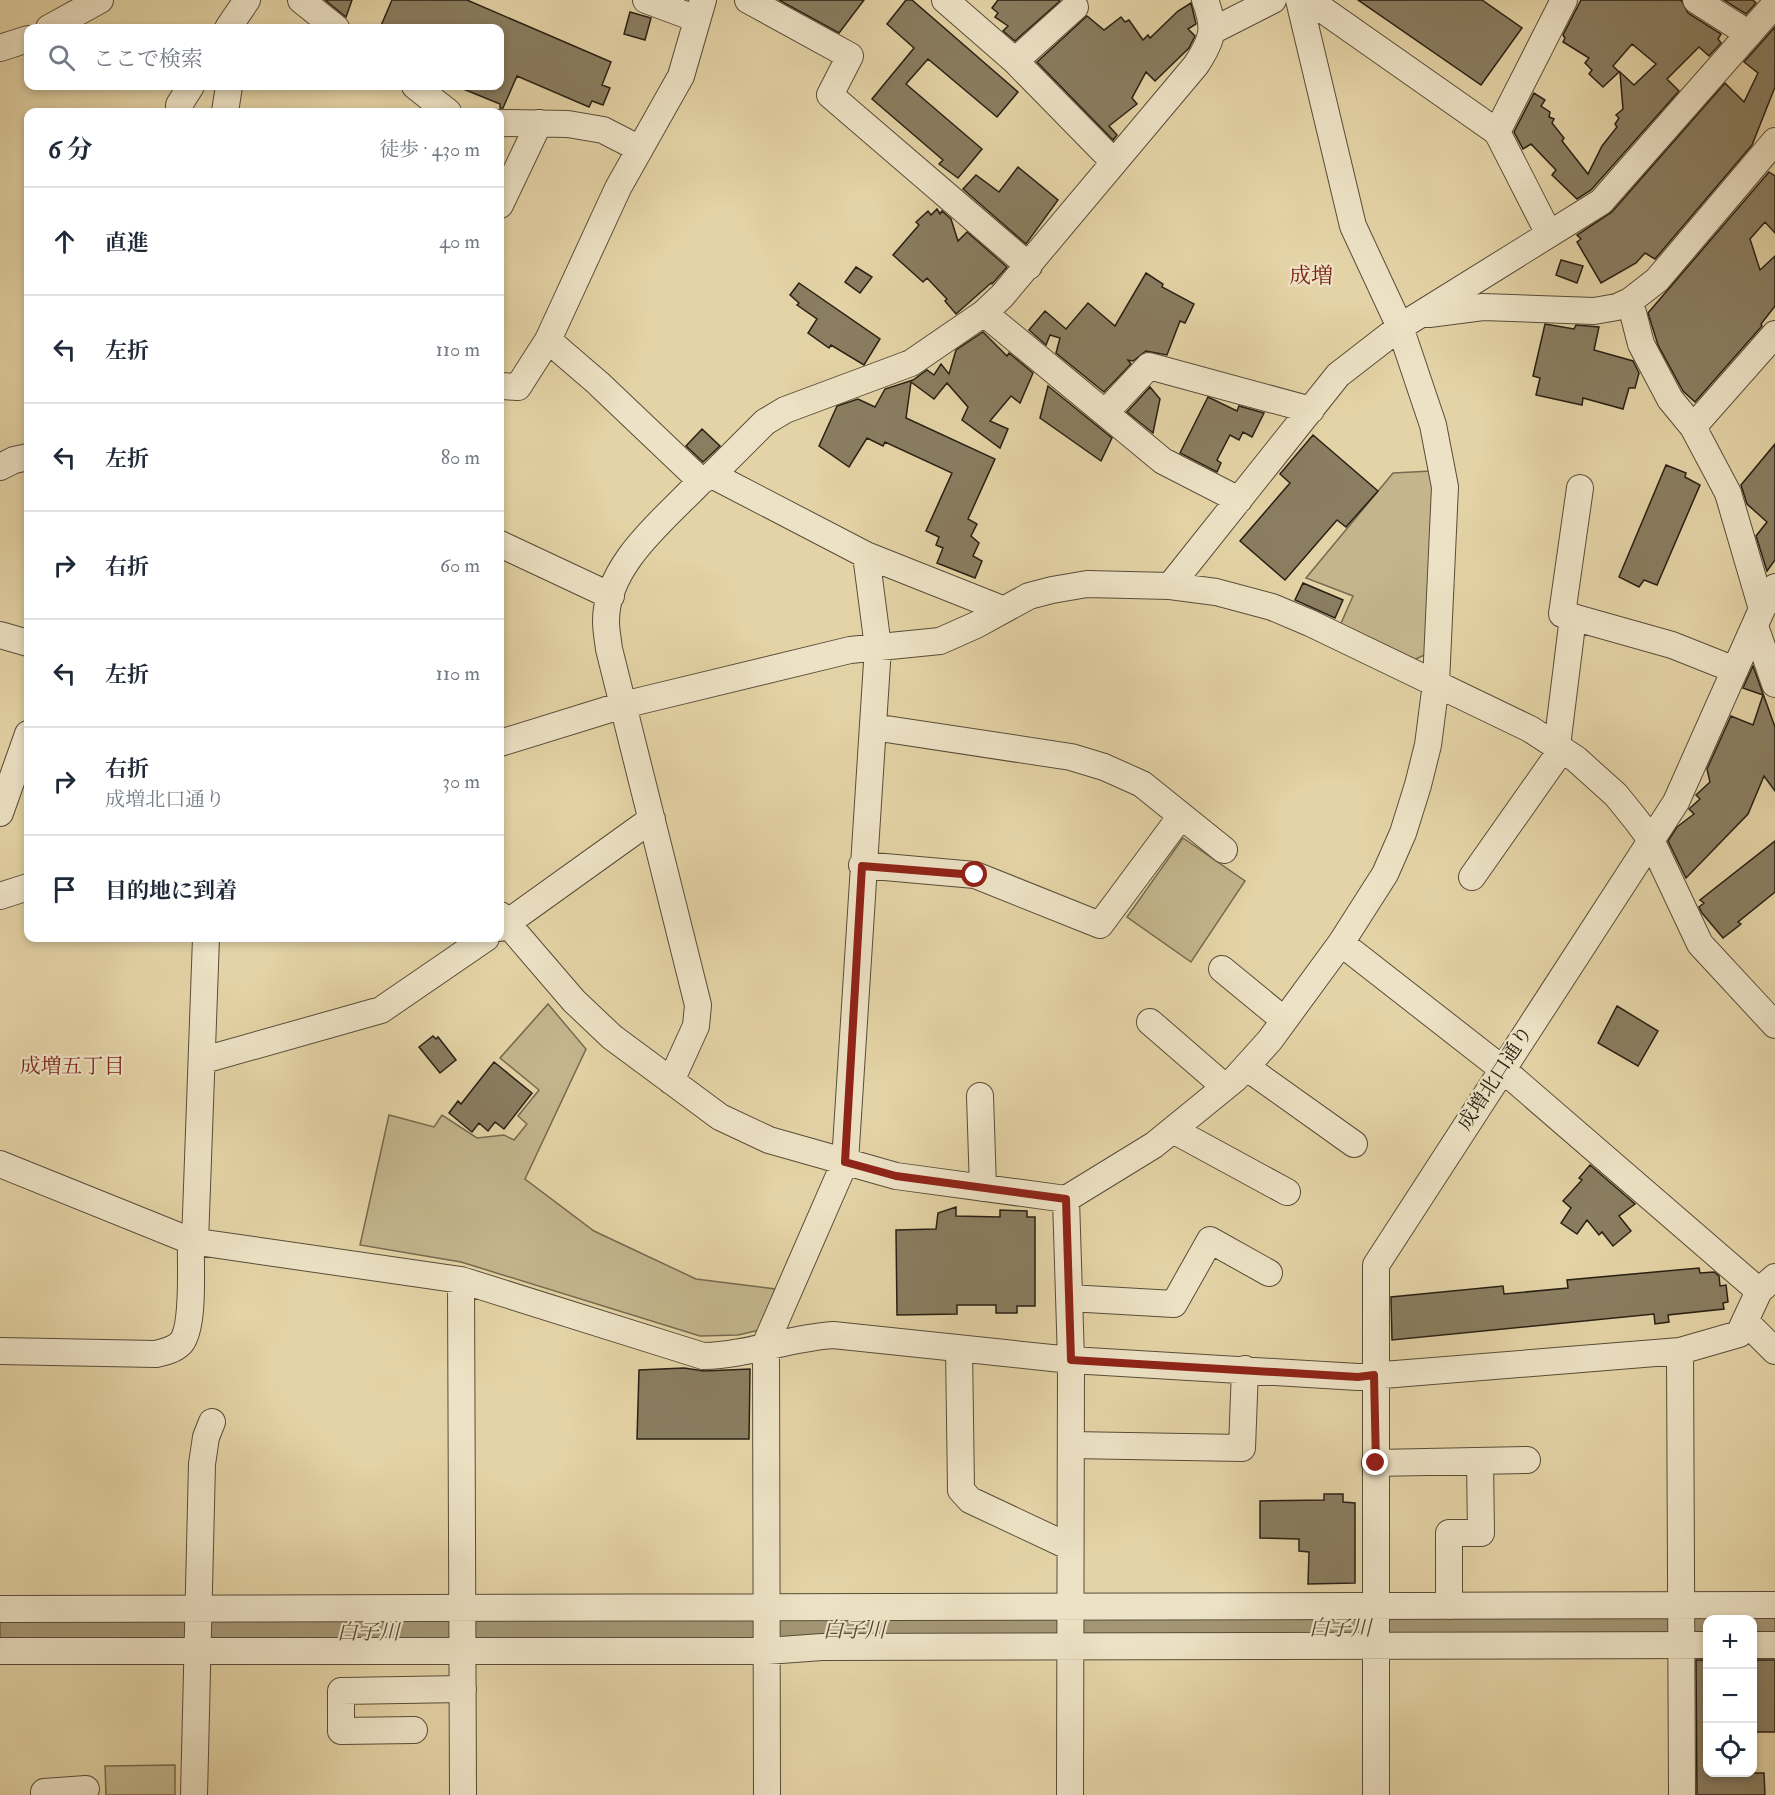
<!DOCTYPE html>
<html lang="ja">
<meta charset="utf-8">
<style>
body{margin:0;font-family:"IM FELL Double Pica","Noto Serif JP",serif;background:#f6f6f7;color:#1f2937}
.controls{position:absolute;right:18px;bottom:18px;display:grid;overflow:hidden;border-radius:12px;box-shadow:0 3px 9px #0003}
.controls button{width:54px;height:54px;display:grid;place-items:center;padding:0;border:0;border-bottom:2px solid #e0e1e3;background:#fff;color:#1f2937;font:30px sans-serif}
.stop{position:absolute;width:18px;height:18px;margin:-14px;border:4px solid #8f2418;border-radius:50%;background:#fff}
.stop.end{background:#8f2418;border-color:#fff;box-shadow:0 2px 6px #0008}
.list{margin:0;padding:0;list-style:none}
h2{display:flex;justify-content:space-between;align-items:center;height:78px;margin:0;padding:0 24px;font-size:26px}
h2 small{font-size:20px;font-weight:400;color:#747a83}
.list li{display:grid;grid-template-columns:39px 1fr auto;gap:18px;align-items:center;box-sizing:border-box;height:108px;padding:0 24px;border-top:2px solid #e0e1e3}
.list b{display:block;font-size:22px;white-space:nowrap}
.list p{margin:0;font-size:20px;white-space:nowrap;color:#747a83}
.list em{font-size:20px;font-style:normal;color:#747a83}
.icon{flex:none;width:33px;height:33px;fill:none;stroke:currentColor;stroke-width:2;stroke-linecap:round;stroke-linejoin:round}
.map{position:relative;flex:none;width:1775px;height:1795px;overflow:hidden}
.search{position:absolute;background:#fff;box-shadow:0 3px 9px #0003;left:24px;top:24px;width:480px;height:66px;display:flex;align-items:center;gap:15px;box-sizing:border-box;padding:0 21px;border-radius:12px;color:#747a83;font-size:22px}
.panel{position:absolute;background:#fff;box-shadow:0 3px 9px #0003;left:24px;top:108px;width:480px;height:834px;border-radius:12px}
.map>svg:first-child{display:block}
.green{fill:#c4b58d;stroke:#766a50;stroke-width:1.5}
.water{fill:#a49674;stroke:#73674e;stroke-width:1.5}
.building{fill:#8a7d60;stroke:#292014;stroke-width:1.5}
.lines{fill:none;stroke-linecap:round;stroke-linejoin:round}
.minor-casing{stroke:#584d38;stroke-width:28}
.minor{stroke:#ede2c5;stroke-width:26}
.route{stroke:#8f2418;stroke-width:8}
.labels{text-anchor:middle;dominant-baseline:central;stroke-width:4.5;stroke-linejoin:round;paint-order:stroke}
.street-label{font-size:20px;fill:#292014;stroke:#ede2c5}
.neighbourhood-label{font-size:21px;fill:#7a1f14;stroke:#ede2c5}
.water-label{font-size:21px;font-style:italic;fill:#544936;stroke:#ede2c5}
.quarter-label{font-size:22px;fill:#7a1f14;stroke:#ede2c5}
</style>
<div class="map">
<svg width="1775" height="1795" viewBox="0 0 1775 1795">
<rect width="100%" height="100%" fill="#e4d3a6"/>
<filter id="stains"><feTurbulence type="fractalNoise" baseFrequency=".00333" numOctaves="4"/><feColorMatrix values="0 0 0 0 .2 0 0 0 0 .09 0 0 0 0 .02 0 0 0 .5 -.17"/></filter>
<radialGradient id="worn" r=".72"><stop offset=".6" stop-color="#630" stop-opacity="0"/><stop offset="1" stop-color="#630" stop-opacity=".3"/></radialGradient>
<path class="green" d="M1431,471L1435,523L1427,654L1409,662L1339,628L1353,596L1306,578L1393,473Z
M1183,838L1245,881L1191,962L1127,917Z
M548,1004L586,1049L525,1179L594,1231L696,1279L775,1289L764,1329L738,1335L700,1336L461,1262L360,1245L389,1115L434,1127L442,1115L477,1138L504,1135L514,1140L527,1124L518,1116L539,1090L500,1058Z
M175,1765V1795H106L105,1766Z"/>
<path class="water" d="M1775,1611V1637H1753L1752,1620H1708L1707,1638L0,1645V1615Z"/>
<path class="building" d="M325,0H352L346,17Z
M392,0H467L611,62L602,85L610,88L603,105L592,101L589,107L517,76L503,108H500V104L456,86H500V28H380Z
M779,0H864L839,33Z
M906,0H912L1018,92L997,117L928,59L906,84L982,149L958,178L939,164L943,160L872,99L914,48L887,24Z
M998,0H1059L1060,1L1015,41L1003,31L1008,26L995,17L998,13L992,8Z
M1358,0H1482L1522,28L1481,85Z
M1581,0H1681L1688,13L1721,34L1718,39L1721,43L1709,56L1699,47L1667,79L1679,91L1591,190L1577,199L1552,175L1556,170L1531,144L1523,149L1514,132L1534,93L1545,100L1541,106L1550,112L1549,117L1554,119L1552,123L1564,138L1562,141L1588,174L1602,146L1617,127L1615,124L1619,118L1616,115L1623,109L1620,72L1634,85L1656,64L1632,44L1613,66L1619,72L1603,87L1589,74L1592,70L1585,63L1589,58L1563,42L1565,38L1563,35Z
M1724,0H1753L1756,3L1746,14Z
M1191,3L1196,24L1188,29L1195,36L1189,48L1155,81L1146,72L1132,98L1137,104L1109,126L1117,135L1113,140L1037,62L1087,16L1104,30L1121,17L1125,22L1129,20L1143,40L1148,35L1150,38L1178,11Z
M630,12L651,18L645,40L624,34Z
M1775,27V87L1752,145L1655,259L1645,253L1636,263L1601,283L1577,242L1581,239L1577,235L1612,212L1725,83L1744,102L1758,73L1744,62Z
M1018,167L1058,200L1026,244L963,189L976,175L999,192Z
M1769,172L1775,176V233L1765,222L1750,239L1760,270L1775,256V306L1761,324L1762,326L1695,402L1683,391L1658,345L1648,313Z
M937,209L940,214L942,211L951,219L958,241L967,232L1007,267L992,284L991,283L956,314L945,301L947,299L927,278L923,282L893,255L919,225L916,222L928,211L931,215Z
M1561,260L1583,266L1577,283L1556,275Z
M856,267L872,277L860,293L845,282Z
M1146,273L1163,284L1162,287L1194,304L1185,323L1180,321L1167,355L1146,351L1133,361L1128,360L1131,364L1104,392L1056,353L1060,338L1050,335L1046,345L1029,330L1045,311L1066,329L1088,303L1115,326Z
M799,283L880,339L864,365L831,345L829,348L808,333L817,319L797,305L799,303L790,295Z
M1545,324L1574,329L1576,325L1599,327L1594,350L1633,361L1639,373L1635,388H1629L1623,409L1583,398L1582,405L1536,395L1540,378L1533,376Z
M983,332L1007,356L1009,353L1033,373L1020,403L1011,396L990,421L1008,429L1000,448L962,420L968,407L947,383L934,399L911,382L906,418L995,459L968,519L977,524L971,536L979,543L973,556L982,561L975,578L937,563L943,548L936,545L939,537L926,531L952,473L885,442L883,446L867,438L849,467L819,446L837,406L858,399L875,407L885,389L913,380L927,370L934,375L941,364L949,374L956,350Z
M1048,386L1112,438L1101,461L1040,418Z
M1150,387L1160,399L1153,433L1127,412Z
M1208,397L1237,411L1239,406L1264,413L1252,437L1243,432L1239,440L1230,435L1217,460L1221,463L1217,472L1180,453Z
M702,429L720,446L703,462L686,446Z
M1313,435L1378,491L1346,527L1337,520L1285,580L1240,541L1290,483L1280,474Z
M1775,444V560L1767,571L1756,536L1767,522L1747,504L1741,485Z
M1666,465L1686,473L1685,477L1700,485L1657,585L1644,580L1639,587L1619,577Z
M1303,583L1343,600L1335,618L1295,600Z
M1753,666L1775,727V791L1764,776L1748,814L1686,878L1668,841L1677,827L1694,814L1689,809L1700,799L1696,795L1710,782L1707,769L1731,716L1753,725L1763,695L1743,688Z
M1775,841V892L1738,922L1741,924L1723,938L1702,913L1699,907L1704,903L1700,900Z
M1617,1006L1658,1031L1638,1066L1598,1043Z
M433,1036L436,1039L438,1037L456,1060L440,1073L419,1047Z
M494,1062L532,1093L504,1129L495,1122L488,1131L479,1123L472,1132L449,1113L458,1101L461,1104Z
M1590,1165L1635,1204L1619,1216L1631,1231L1613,1246L1602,1232L1599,1235L1587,1220L1577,1234L1561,1223L1571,1208L1563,1201L1582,1180L1579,1178Z
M956,1207V1216L1000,1217V1210L1027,1211V1217H1035V1306H1017V1313H996V1305H957V1314L897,1315L896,1230L936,1229L938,1213Z
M1699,1268L1700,1273L1714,1272L1719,1276L1720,1286L1726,1285L1728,1302L1723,1303L1724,1309L1668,1315L1669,1322L1655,1324L1654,1314L1392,1340L1391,1297L1503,1286L1504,1294L1568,1288L1567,1280Z
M684,1368L704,1371L750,1369L749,1439H637L639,1370Z
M1324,1494H1343V1502L1355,1503V1583L1308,1584L1309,1552L1299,1551V1539L1260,1538V1501L1324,1500Z
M1696,1660H1707V1773H1764L1765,1795H1697Z
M1752,1660H1775V1732H1752Z"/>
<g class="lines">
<defs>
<path id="minor" d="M301,0L336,28
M646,0L697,19
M748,0L850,56L830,95L1029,266
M945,0L1015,61L1113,161
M1309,0L1497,132L1549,234
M1696,0L1749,34
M49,28L100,0
M228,28L247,0
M1214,30L1273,0
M0,48L28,39
M1015,61L1075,7
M415,86L448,112
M179,112V105L191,86
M225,112L229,86
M500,123L568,124L603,130L640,149
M1497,132L1564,0
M500,205L539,123
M1630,301L1641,344L1670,399L1693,427L1728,493L1762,609
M984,313L1163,461L1239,500
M1429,314L1483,307L1594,311L1617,307L1630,301L1657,280L1775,141
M548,340L598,383L701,481
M500,386L518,387L548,340L618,188L681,76L703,0
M1105,413L1149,366L1311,410
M1693,427L1775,334
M0,467L14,460L28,457
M712,475L866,555L1002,609
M1580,488L1562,614L1672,645L1735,670
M500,544L611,596
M1170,586L1338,375L1400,327L1601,202L1775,4
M1755,626L1775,684
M0,635L28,643
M873,727L1071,757L1104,767L1142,784L1224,850
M500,743L623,705L850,650L940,641L976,625L1029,596L1052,590L1087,584L1170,586L1216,592L1272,607L1310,623L1530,729L1576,759L1616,795L1637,821L1651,840L1700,944L1775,1025
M1557,746L1573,617
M0,813L28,734
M862,865L975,875L1100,925L1181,816
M1472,877L1562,749
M0,896L28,887
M500,915L574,1001L612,1037L720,1117L769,1140L896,1176L1066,1199L1154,1145L1235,1079L1270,1040L1341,943L1385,874L1403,833L1418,785L1428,745L1436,683L1445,487L1433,425L1400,327L1353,226L1299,0
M500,928L652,819
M1341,943L1501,1068L1759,1291
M1222,969L1284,1020
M1150,1022L1225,1087
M204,1060L381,1010L486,938
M1246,1067L1354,1144
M671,1081L696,1026L698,1005L609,649C608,640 606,631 606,621C606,564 665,519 701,481L712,475L765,422L785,410L911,363L984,313L1002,296L1196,65C1213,39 1216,29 1205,0
M980,1096L983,1188
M1173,1130L1287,1192
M0,1164L191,1241L461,1280L703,1356C748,1355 789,1338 833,1335L1071,1360L1358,1377L1680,1351L1739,1334L1759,1291L1775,1277
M1066,1199L1071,1360L1070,1795
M195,1242L206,938
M461,1280L463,1795
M1069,1298L1174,1304L1210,1240L1269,1273
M1745,1321L1775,1351
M959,1348L961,1490L970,1500L1070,1547
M0,1351L156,1354C165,1352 174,1350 181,1343C195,1326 190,1264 191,1241
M1680,1351L1682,1795
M1071,1445L1242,1448L1245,1369
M1375,1463L1527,1460
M1449,1606V1533H1481L1480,1461
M0,1609L1775,1605
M1752,1645H1775
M0,1651H767L822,1647L1708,1645
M414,1730L341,1731V1691L463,1689
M44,1795V1792L86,1789
M194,1795L202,1464L206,1437L212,1422
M767,1795L766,1343L845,1162L878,647L866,555
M1376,1795V1265L1676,802L1762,609L1775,587"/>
</defs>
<use href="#minor" class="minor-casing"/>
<use href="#minor" class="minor"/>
</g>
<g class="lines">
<path class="route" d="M975,875L862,866L845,1162L896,1176L1066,1199L1071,1360L1358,1377L1374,1375L1376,1463"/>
</g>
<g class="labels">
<g class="street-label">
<text transform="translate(1495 1078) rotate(-57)">成増北口通り</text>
</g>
<g class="neighbourhood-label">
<text x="72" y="1066">成増五丁目</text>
</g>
<g class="water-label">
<text x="1340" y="1628">白子川</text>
<text x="854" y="1630">白子川</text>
<text x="368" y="1632">白子川</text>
</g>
<g class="quarter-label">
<text x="1311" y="276">成増</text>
</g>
</g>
<rect width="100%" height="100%" filter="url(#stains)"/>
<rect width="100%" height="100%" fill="url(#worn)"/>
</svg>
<div class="controls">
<button>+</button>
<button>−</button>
<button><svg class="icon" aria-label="locate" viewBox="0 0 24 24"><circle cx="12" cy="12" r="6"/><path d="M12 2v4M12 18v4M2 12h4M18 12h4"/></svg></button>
</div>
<div class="stop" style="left:975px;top:875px"></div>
<div class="stop end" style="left:1376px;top:1463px"></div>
<div class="search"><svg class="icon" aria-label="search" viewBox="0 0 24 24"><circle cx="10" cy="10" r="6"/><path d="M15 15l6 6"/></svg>ここで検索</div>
<section class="panel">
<h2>6 分<small>徒歩 · 430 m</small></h2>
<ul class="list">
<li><svg class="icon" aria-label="ahead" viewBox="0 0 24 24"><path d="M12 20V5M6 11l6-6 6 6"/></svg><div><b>直進</b></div><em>40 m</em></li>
<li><svg class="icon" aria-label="left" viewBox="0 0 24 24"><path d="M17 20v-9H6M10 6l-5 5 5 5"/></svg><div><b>左折</b></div><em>110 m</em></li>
<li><svg class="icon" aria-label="left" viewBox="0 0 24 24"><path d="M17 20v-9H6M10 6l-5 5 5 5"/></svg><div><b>左折</b></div><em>80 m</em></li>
<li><svg class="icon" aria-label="right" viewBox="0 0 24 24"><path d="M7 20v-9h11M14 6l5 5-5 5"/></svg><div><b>右折</b></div><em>60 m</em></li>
<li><svg class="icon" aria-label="left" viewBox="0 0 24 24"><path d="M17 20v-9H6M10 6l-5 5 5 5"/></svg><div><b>左折</b></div><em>110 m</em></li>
<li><svg class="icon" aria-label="right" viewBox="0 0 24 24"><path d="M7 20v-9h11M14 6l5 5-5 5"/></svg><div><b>右折</b><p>成増北口通り</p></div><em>30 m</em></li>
<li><svg class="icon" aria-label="arrive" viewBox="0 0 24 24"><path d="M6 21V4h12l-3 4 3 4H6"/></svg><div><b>目的地に到着</b></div></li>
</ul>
</section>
</div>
